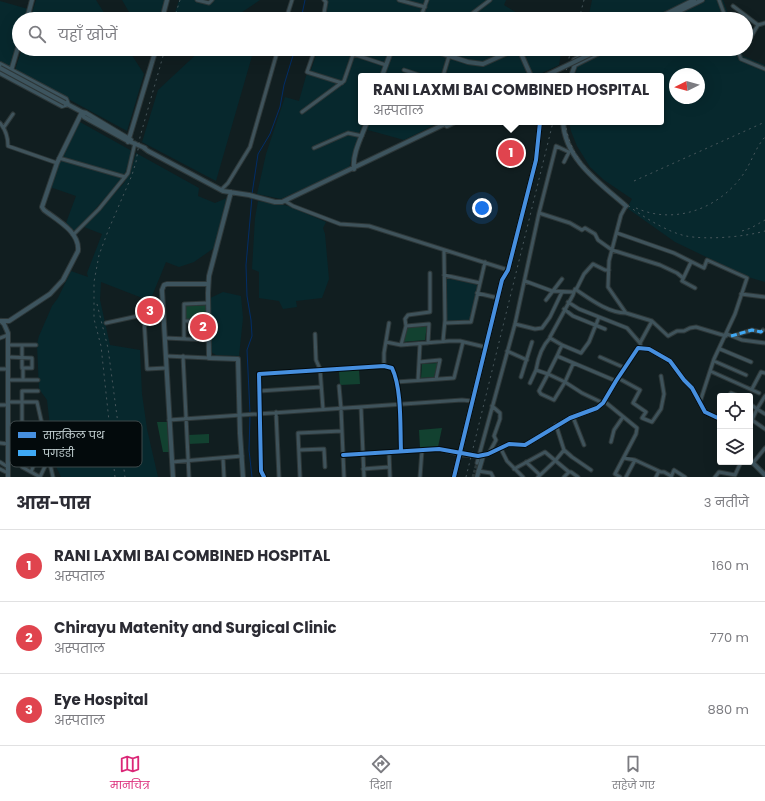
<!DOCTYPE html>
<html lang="hi">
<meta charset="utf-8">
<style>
body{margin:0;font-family:Poppins,"Noto Sans Devanagari",sans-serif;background:#f7f7f7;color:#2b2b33}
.controls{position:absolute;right:12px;bottom:12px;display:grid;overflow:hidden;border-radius:4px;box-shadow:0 4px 16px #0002}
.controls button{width:36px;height:36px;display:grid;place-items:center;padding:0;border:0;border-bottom:1px solid #e1e1e2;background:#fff;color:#2b2b33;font:20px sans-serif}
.compass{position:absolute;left:669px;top:68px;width:36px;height:36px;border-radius:50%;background:#fff;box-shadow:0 4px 16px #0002;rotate:265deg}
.you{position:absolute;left:482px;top:208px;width:14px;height:14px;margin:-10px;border:3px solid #fff;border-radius:50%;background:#1a73e8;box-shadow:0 0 0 6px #1a73e833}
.badge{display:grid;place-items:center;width:26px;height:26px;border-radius:50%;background:#db2777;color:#fff;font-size:13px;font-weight:700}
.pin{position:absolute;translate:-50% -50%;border:2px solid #fff;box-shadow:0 1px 4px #0006}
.popup{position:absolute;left:358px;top:73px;width:306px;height:52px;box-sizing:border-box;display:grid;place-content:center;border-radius:4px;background:#fff;filter:drop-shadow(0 1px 3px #0005);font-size:13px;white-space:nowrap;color:#7c7c81}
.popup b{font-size:15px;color:#2b2b33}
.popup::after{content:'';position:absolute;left:50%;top:100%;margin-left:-8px;border:8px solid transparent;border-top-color:#fff}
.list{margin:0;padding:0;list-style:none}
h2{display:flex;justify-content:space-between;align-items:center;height:52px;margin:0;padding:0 16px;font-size:17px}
h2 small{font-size:13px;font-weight:400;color:#7c7c81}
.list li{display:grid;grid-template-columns:26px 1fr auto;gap:12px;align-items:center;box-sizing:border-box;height:72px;padding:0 16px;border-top:1px solid #e1e1e2}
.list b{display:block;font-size:15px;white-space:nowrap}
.list p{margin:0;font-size:13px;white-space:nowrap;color:#7c7c81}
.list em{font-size:13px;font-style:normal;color:#7c7c81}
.icon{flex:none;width:22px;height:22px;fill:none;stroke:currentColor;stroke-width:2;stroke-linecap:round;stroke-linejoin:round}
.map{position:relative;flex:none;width:765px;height:477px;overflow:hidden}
.search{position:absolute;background:#fff;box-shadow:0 4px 16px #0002;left:12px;right:12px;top:12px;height:44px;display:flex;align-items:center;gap:10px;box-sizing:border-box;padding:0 14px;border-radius:22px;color:#7c7c81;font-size:15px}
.sheet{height:268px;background:#fff}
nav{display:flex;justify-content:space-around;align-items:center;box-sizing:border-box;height:56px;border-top:1px solid #e1e1e2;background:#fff;font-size:11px;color:#7c7c81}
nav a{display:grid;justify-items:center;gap:2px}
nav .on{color:#db2777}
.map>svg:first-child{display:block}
.built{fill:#07282d;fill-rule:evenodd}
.green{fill:#124130}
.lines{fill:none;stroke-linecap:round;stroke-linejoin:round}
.stream{stroke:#022d66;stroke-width:1}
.street-tunnel{stroke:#2d3a3c;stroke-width:3;stroke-dasharray:3 1.5;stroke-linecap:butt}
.street-casing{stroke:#2d3738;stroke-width:5}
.secondary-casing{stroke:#2d3738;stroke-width:6}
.street{stroke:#3f535b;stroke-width:3}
.secondary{stroke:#3d545e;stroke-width:4}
.rail{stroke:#48575c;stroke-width:1;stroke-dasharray:2 4;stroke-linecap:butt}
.secondary-bridge-casing{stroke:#2d3738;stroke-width:6;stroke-linecap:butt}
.secondary-bridge{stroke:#3d545e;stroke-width:4}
.quiet{stroke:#3fa9f5;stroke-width:3;stroke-dasharray:6 3;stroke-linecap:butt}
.cycleway-casing{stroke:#030a0c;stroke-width:6}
.cycleway{stroke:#468fdf;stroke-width:4}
.key{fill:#030a0c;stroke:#3f484a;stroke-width:1}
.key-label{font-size:11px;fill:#cbd9db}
</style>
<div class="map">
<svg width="765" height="477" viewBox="0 0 765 477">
<rect width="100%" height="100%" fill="#111e20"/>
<path class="built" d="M36,0H96L108,19H30Z
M122,0H166L160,19H133Z
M179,0H260L232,19H173Z
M326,0H506L504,5L527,19H327L323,12Z
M592,0H723L730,19H588Z
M0,1L28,9L25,19H19V38L10,68L0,62Z
M22,49H128L144,74L127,131L15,70Z
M202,49H254L216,181L142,142L158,90Z
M318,49H562L559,65L536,76H361V122H441L404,140L368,130H360L349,168L281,199L257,194L266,154L285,97L299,101L306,76L311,70Z
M581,49H741L743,56L765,65V282L748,277L675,242L627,208L632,199L604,180L590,167L577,146L571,131L569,122H661V76H575ZM675,74H699V98H675Z
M80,122L132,151L126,171L121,180L75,232L66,223L76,196L50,187L58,165Z
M136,153L199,188L198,196L215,203L227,198L214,248L194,262L179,267L166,262L150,301L101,282L100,300L110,345L140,350L142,394L147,429L158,477H61L54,462L47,400L39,389L37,344L39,336L52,306L58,298L71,271L88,277L87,273L102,234L84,227L124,183L131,170Z
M258,201L289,206L326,222L323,228L325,234L329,279L322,298L296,301L297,307L283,309L279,301L259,298V272L252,269L255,218Z
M446,278L478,285L469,321H447Z
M223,292L241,296L243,318L239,356L216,355L211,352L210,298Z"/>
<path class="green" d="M206,305V319H185V306Z
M427,325L425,340L402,342L406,327Z
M438,363L434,377L421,378L422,364Z
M359,370L360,384L340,385L339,371Z
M157,422H167L169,452H163Z
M442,428L438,447L420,448L419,430Z
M209,434V443L188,444V435Z"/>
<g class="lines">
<path class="stream" d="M301,19L305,0
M252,194L258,154L270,134L280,107L284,85L295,49
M250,413L247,350L252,336L251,320L247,296L246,265L252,197
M250,416L249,450L252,477"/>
<path class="street-tunnel" d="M473,477L477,463"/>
<defs>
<path id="street" d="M197,0L209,3L212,0
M324,0L326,2L324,13L326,16L325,19
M399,0L425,7
M719,0L726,19
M733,6L758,25
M422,13L437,19
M326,16L334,19
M286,19L292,0
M420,19L427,0
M465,19L490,0
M746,45L758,25L765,23
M315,49L307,72L342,83
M737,49L741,59L765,69
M353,54L386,65
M404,70L422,76
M443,76L449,56
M302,112L344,81L355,49
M0,123C6,130 8,137 8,146L57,163
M4,127L13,114
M314,148L348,133L362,136
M59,158L125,177
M564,162L569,152L556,146L539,213L570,223L582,230L585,228L595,234L598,240L612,250L660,265L677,273L683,278
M221,190L228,183L250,147L278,49
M285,201L293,206L340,224L369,226L508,270
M617,233L674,253L704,268L707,260L747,278L735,314L714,359L700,402
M73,235L99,209L125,177L128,173L135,143
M691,262L682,281L695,288
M444,275L480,283
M525,281L552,291L574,292
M576,290L584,274L593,264L605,270H609
M477,293L498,298
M741,294L765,297
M546,300L562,279
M143,302L147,369L166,368
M568,302L579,309L627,328L640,343L641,348
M564,309L573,316L605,329
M626,313L652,321L668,336L677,331H684L690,328L696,327L726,336
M184,321H208
M106,323L138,316L163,314
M445,323L471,322L485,262
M515,324L535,329L542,328L550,317L562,292
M406,326L429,324L428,343
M315,334L316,360L320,369L323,409
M727,334L742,340L765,343
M733,336L752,330L761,332L763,330
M550,337L573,295L575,289C590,299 608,313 626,313L608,287L609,261L621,215L626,206
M0,338L8,335
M165,338L209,340
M184,339V304L208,303
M443,341L445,320L444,250
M386,342L401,345L449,341H460L485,347
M640,343L652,321
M8,345H36
M401,345L406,326L405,319L408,315L430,312V273
M562,345L581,353L589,342L599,317
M720,349L751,362
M507,351L527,360
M166,356L209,358
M183,356L189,477
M557,356L562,345L550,338C541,347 538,358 536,370L548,374L557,356L616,381
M8,357L32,358V368H22V345
M600,357L625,368
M714,361L746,375
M419,362L440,360L436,379
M573,364L565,382L582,393L603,403
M384,366V353L389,323
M0,369H8
M710,371L759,393
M548,374L565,382L554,400L541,394L539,391Z
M521,377L532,342
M618,378L640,390L633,403L646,412L642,418L652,422L661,409L664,394L661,376
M8,380H38
M23,380V368
M418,380L420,344
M396,382L454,378L463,342
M530,383L536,370
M339,386L341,408L344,477
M752,389L761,372L765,373
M259,391L321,387
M729,396L731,393L739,396
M604,401L637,428L636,434L615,474L620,477
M8,402H37L42,424
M750,404L757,409L765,396
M0,405H8
M361,407L364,477
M276,412L279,477
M765,414L757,409L752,420L765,429
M573,417L584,445
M169,420L462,400L472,401
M22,424V391H38
M8,425L50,424
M34,436H22V467L40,477
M611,442L614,430L623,417
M0,443L8,444
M500,447L507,461L523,477
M22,448H34L47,451L53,477
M33,448L36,424
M43,450L46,436
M299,450L324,449L325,467
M564,450L572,457L591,470
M389,452L390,477
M489,453L496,440L494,436L500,419V413L492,406
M343,455L439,449L459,454
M8,458L37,459
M223,458L224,477
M624,458L635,460L661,472H664L671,476
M0,462L8,467
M172,462L242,456
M526,462L540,475
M477,463L515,324L539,213
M753,463L765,448
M0,469L8,473
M363,469L389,467
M514,469L545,452L569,472L564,477
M478,471L491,473L493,477
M31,472L40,449
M569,472H571L578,477
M40,477L49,458
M264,477L261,471L259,374L384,366L392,368C402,389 400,427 401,451
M300,477L298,433L342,431
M420,477L422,450
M538,477L555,461L564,450L556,425
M626,477L635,460
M656,477L659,471
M671,477L674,470L685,477
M715,477L719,472L735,475L741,462"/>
<path id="secondary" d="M27,19L32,0
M162,19L167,0
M656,19L694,0
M663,19L702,0
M428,49L468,62L483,64L516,49
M519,49L531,76
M594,49L574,60L573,64L575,65L607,49
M0,64L66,99L68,104
M11,71L19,44
M0,73L62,106L68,104
M382,76L392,49
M571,76L575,65
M67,104L82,112L86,113L131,140
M82,112L84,117L126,140L145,148
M563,122C565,160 600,183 626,206
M447,126L455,122
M128,142L156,49
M144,148L148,151L223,191L249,195L275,202H282L449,122
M354,169C352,154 362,136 367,122
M231,192L209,276L208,293L209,358L238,359L240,433L243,477
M0,321H9L50,294L63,280L78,251C80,232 57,220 44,210L42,207L57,163L82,112
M1,321L4,324L8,333V477
M459,454L478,456L488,454L509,444L525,445L570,418L597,408L603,403L616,381L638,348L649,349L670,361L684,380L692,388L705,412L720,419
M750,460L765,475
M173,477L162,290L164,285L167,284H208
M454,477L502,280L508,270L536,160L540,122
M477,477L483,456"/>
</defs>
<use href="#street" class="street-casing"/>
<use href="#secondary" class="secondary-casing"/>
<use href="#street" class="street"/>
<use href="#secondary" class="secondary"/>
<path class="rail" d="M174,19L180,0
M579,19L584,0
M565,76L571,49
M565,122C567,135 571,148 579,159C598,186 653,229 686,236C707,240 744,237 765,231
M634,181L765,122
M636,208C674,225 718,209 742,176C751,164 755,148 765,137
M742,231L751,228L765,220
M97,304L108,348L125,477
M115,477L101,346L94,319V282L99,255L108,231L132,175L136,162L140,137L165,49
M466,477L553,122"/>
<defs>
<path id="secondary-bridge" d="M0,68L65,103
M545,76L601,49"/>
</defs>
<use href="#secondary-bridge" class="secondary-bridge-casing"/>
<use href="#secondary-bridge" class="secondary-bridge"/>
<path class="quiet" d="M731,336L752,330L761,332L763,330"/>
<defs>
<path id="cycleway" d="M343,455L439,449L478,456L488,454L509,444L525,445L570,418L597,408L603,403L616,381L638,348L649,349L670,361L684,380L692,388L705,412L720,419
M264,477L261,471L259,374L384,366L392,368C402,389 400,427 401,451
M454,477L502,280L508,270L536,160L540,122"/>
</defs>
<use href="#cycleway" class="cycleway-casing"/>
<use href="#cycleway" class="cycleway"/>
</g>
<rect x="10" y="421" width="132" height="46" rx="6" class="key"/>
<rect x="18" y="432" width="18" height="6" fill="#468fdf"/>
<rect x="18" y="450" width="18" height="6" fill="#3fa9f5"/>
<g class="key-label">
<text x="43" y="439">साइकिल पथ</text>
<text x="43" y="457">पगडंडी</text>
</g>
</svg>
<div class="controls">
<button><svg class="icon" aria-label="locate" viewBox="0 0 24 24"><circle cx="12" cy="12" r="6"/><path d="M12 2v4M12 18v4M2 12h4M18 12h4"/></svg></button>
<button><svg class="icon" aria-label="layers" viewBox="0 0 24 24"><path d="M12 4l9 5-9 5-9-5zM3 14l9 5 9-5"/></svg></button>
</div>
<svg class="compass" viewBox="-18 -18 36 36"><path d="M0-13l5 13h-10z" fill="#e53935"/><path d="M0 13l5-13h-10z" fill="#7c7c81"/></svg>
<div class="you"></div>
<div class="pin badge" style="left:511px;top:153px;background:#e0444e">1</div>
<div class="popup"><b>RANI LAXMI BAI COMBINED HOSPITAL</b>अस्पताल</div>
<div class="pin badge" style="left:203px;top:327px;background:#e0444e">2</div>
<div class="pin badge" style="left:150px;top:311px;background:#e0444e">3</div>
<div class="search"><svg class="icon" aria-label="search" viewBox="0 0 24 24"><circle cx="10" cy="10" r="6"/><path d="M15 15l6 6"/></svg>यहाँ खोजें</div>
</div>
<section class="sheet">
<h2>आस-पास<small>3 नतीजे</small></h2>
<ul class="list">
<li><span class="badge" style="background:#e0444e">1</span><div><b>RANI LAXMI BAI COMBINED HOSPITAL</b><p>अस्पताल</p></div><em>160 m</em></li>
<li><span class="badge" style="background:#e0444e">2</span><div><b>Chirayu Matenity and Surgical Clinic</b><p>अस्पताल</p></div><em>770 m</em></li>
<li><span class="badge" style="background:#e0444e">3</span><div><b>Eye Hospital</b><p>अस्पताल</p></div><em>880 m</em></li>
</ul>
</section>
<nav>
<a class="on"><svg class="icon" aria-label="map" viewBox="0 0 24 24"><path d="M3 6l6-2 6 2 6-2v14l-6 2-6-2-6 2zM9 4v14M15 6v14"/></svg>मानचित्र</a>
<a><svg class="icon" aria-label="directions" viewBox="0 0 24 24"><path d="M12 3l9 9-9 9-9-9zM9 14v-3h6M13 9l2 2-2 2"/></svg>दिशा</a>
<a><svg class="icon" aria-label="saved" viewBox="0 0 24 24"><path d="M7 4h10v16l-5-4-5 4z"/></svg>सहेजे गए</a>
</nav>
